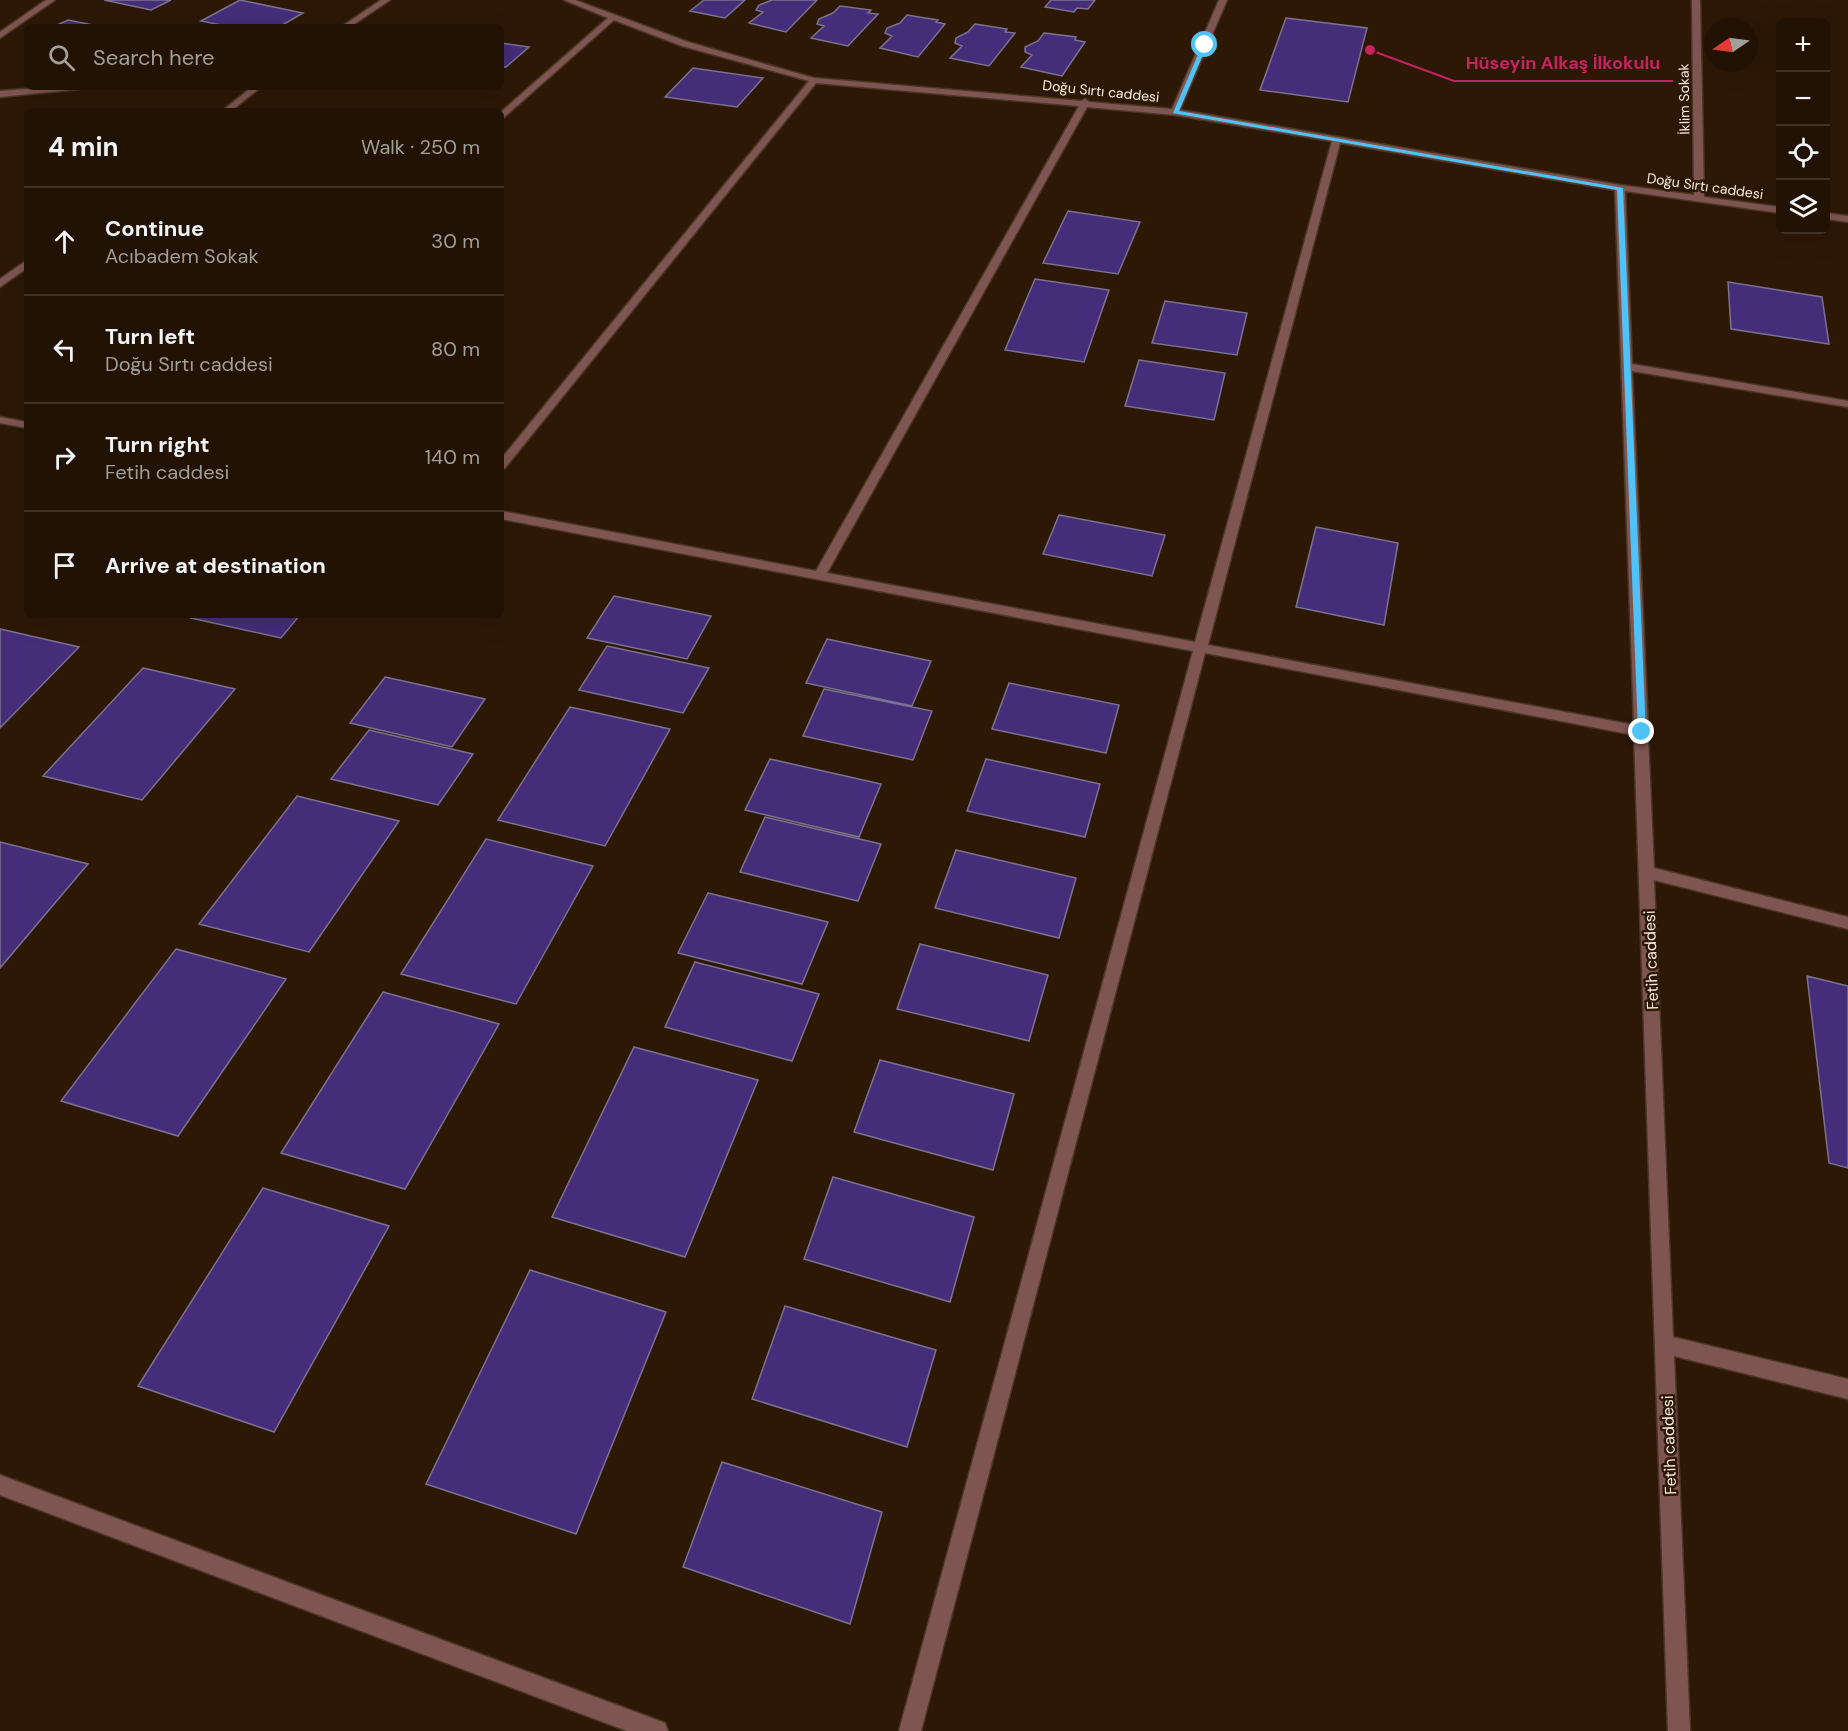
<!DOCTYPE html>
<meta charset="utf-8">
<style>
body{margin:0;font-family:"DM Sans",sans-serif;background:#2e2013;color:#f1f3f6}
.controls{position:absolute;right:18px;top:18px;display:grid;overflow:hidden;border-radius:9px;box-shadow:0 6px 24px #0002}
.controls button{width:54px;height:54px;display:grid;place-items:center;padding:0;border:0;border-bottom:2px solid #3f3226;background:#221204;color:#f1f3f6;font:30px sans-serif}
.compass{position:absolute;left:1704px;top:18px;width:54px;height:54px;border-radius:50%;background:#221204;box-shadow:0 6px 24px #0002;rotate:257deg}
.stop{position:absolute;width:18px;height:18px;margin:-14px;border:4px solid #4fc3f7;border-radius:50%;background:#fff}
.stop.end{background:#4fc3f7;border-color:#fff;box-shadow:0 2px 6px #0008}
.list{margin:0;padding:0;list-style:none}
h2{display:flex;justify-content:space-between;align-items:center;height:78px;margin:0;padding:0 24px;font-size:26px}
h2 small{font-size:20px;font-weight:400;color:#a29e9a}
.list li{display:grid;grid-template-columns:39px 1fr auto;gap:18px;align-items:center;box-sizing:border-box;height:108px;padding:0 24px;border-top:2px solid #3f3226}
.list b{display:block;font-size:22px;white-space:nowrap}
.list p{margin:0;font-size:20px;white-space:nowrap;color:#a29e9a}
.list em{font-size:20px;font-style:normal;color:#a29e9a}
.icon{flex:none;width:33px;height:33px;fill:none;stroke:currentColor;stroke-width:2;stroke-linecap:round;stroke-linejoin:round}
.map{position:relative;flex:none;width:1848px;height:1731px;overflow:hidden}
.search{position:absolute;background:#221204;box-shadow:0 6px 24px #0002;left:24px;top:24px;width:480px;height:66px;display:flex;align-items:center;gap:15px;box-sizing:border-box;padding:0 21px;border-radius:9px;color:#a29e9a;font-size:22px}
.panel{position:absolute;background:#221204;box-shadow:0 6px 24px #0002;left:24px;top:108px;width:480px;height:510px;border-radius:9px}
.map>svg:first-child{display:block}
.building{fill:#452d79;stroke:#797390;stroke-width:1.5}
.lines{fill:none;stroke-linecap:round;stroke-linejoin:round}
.minor-casing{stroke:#4a3625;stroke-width:3}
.minor{fill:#7f5552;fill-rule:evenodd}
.route{fill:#4fc3f7}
.labels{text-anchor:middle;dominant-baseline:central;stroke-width:5;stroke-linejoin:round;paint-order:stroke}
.far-street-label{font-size:14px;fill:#faece0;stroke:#2d1806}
.street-label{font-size:16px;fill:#faece0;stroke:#2d1806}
.leader{fill:none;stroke:#c52362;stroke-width:2}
.callout-dot{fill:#c52362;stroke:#2d1806;stroke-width:2}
.callout-label{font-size:18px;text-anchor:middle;font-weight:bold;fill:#c52362;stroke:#2d1806;stroke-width:5;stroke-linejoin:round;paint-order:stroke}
</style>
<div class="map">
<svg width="1848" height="1731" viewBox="0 0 1848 1731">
<rect width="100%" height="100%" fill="#2d1806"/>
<path class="building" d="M104,0H171L151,10Z
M240,0L303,13L279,27H231L201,21Z
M704,0H745L725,18L690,11Z
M772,0H817L786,32L749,23L763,12L756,10L759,5Z
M1051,0H1095L1088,9L1077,8L1074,12L1045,7Z
M840,6L871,10L868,13L878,14L848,46L811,38L824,26L817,24L819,19L833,13Z
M907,15L938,20L936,22L945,24L918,57L880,48L892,36L885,33L887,28L900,23Z
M1286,18L1367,28L1348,102L1260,90Z
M68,20L103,27H53Z
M975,24L1007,29L1005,32L1015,33L989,66L950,58L962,46L955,43L956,38L968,32Z
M1044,33L1076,37L1075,40L1085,42L1062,76L1021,67L1032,55L1025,52V47L1038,41Z
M501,43L529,47L506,67H501Z
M693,68L763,78L737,107L665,97Z
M1068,211L1140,222L1118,274L1043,263Z
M1035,279L1109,290L1084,362L1005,350Z
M1728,282L1822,297L1829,344L1731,329Z
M1165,301L1247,313L1237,355L1152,343Z
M1139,360L1225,373L1214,420L1125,406Z
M1059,515L1165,535L1152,576L1043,554Z
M1316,527L1398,543L1384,625L1296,607Z
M614,596L711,616L687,659L587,638Z
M194,615H300L281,638L191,618Z
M0,629L79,647L0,728Z
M827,639L931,661L912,706L806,683Z
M607,646L709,668L683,713L579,690Z
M143,668L235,689L142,800L43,776Z
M385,677L485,699L452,747L350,723Z
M1009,683L1119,705L1106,753L992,729Z
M824,689L932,711L913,760L803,736Z
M570,707L670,729L605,846L498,820Z
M369,730L473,754L438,805L331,779Z
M770,759L881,784L859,837L745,810Z
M986,759L1100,784L1085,837L967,811Z
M297,796L399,821L309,952L199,924Z
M765,817L881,844L858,901L740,872Z
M486,839L593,866L516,1004L401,974Z
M0,842L88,864L0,968Z
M956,850L1076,878L1059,938L935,908Z
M708,893L828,922L802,984L678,953Z
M920,944L1048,975L1029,1041L897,1009Z
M176,949L286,979L178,1136L61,1101Z
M695,962L819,994L792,1061L665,1027Z
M1807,976L1848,986V1168L1829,1163Z
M383,992L499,1024L405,1189L281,1153Z
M634,1047L758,1080L685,1257L552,1217Z
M880,1060L1014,1094L993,1170L854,1132Z
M833,1177L974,1217L950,1302L804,1259Z
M263,1188L389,1226L274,1432L138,1386Z
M530,1270L666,1312L576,1534L426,1484Z
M785,1306L936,1350L907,1447L752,1399Z
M722,1462L882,1512L850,1624L683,1567Z"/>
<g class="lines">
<defs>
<path id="minor" d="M46,0H55L0,38V32Z
M381,0H390L350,27H341Z
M564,0H575L688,42L814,78L1081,101L1085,99L1089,102L1172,109L1219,0H1227L1180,110L1620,185L1694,195L1692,0H1700L1704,197L1780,207V213L1625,191L1632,364L1848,401V407L1632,371L1648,728L1650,732L1648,736L1654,868L1848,917V929L1654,880L1673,1337L1848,1379V1399L1674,1356L1690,1731H1668L1634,735L1205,653L921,1731H899L1193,651L501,519V511L816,571L1079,106L816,83L505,468L501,470V459L809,81L682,46L614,20L501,120V112L608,18ZM1087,107L1175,115L1332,141L1195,642L827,573ZM1340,143L1615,190L1634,725L1208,645Z
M51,87H84L80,89L0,97V91Z
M252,87H261L231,111H222Z
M1826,213L1848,216V222L1826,219Z
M27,260V268L0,287V279Z
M0,417L27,422V428L0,423Z
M0,1475L657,1720L665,1723L668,1731H627L0,1495Z"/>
</defs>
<use href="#minor" class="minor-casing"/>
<use href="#minor" class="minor"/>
</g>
<path class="route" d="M1203,43L1207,45L1179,111L1623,188L1646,734L1638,732L1617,190L1173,113Z"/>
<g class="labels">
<g class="far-street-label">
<text transform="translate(1101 91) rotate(6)">Doğu Sırtı caddesi</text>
<text transform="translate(1684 99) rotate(-91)">İklim Sokak</text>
<text transform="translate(1705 186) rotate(8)">Doğu Sırtı caddesi</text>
</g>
<g class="street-label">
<text transform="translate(1651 960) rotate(-92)">Fetih caddesi</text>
<text transform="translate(1669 1445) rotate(-92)">Fetih caddesi</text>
</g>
</g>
<path class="leader" d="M1370 50L1454 81H1673"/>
<circle class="callout-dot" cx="1370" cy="50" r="6"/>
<g class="callout-label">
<text x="1563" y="69">Hüseyin Alkaş İlkokulu</text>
</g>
</svg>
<div class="controls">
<button>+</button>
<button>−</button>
<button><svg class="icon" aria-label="locate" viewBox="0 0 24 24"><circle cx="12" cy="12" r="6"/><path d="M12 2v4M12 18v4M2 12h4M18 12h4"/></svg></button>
<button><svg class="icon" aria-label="layers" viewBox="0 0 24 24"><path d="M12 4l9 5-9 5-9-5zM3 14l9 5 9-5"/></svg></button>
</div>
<svg class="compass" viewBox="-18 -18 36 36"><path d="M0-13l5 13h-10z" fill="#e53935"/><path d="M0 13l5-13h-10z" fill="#a29e9a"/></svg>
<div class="stop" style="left:1205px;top:45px"></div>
<div class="stop end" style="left:1642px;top:732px"></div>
<div class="search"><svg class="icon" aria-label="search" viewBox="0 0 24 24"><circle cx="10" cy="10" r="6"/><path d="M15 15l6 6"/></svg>Search here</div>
<section class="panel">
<h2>4 min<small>Walk · 250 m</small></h2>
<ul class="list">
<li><svg class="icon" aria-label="ahead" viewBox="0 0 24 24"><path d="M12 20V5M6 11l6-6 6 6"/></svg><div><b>Continue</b><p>Acıbadem Sokak</p></div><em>30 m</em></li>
<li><svg class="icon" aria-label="left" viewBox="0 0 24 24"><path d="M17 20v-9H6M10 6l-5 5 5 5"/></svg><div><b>Turn left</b><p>Doğu Sırtı caddesi</p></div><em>80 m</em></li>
<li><svg class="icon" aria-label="right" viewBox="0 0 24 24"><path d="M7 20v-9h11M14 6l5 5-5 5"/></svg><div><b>Turn right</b><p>Fetih caddesi</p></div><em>140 m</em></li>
<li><svg class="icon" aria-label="arrive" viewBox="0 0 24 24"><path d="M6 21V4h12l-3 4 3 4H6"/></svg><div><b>Arrive at destination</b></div></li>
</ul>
</section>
</div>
